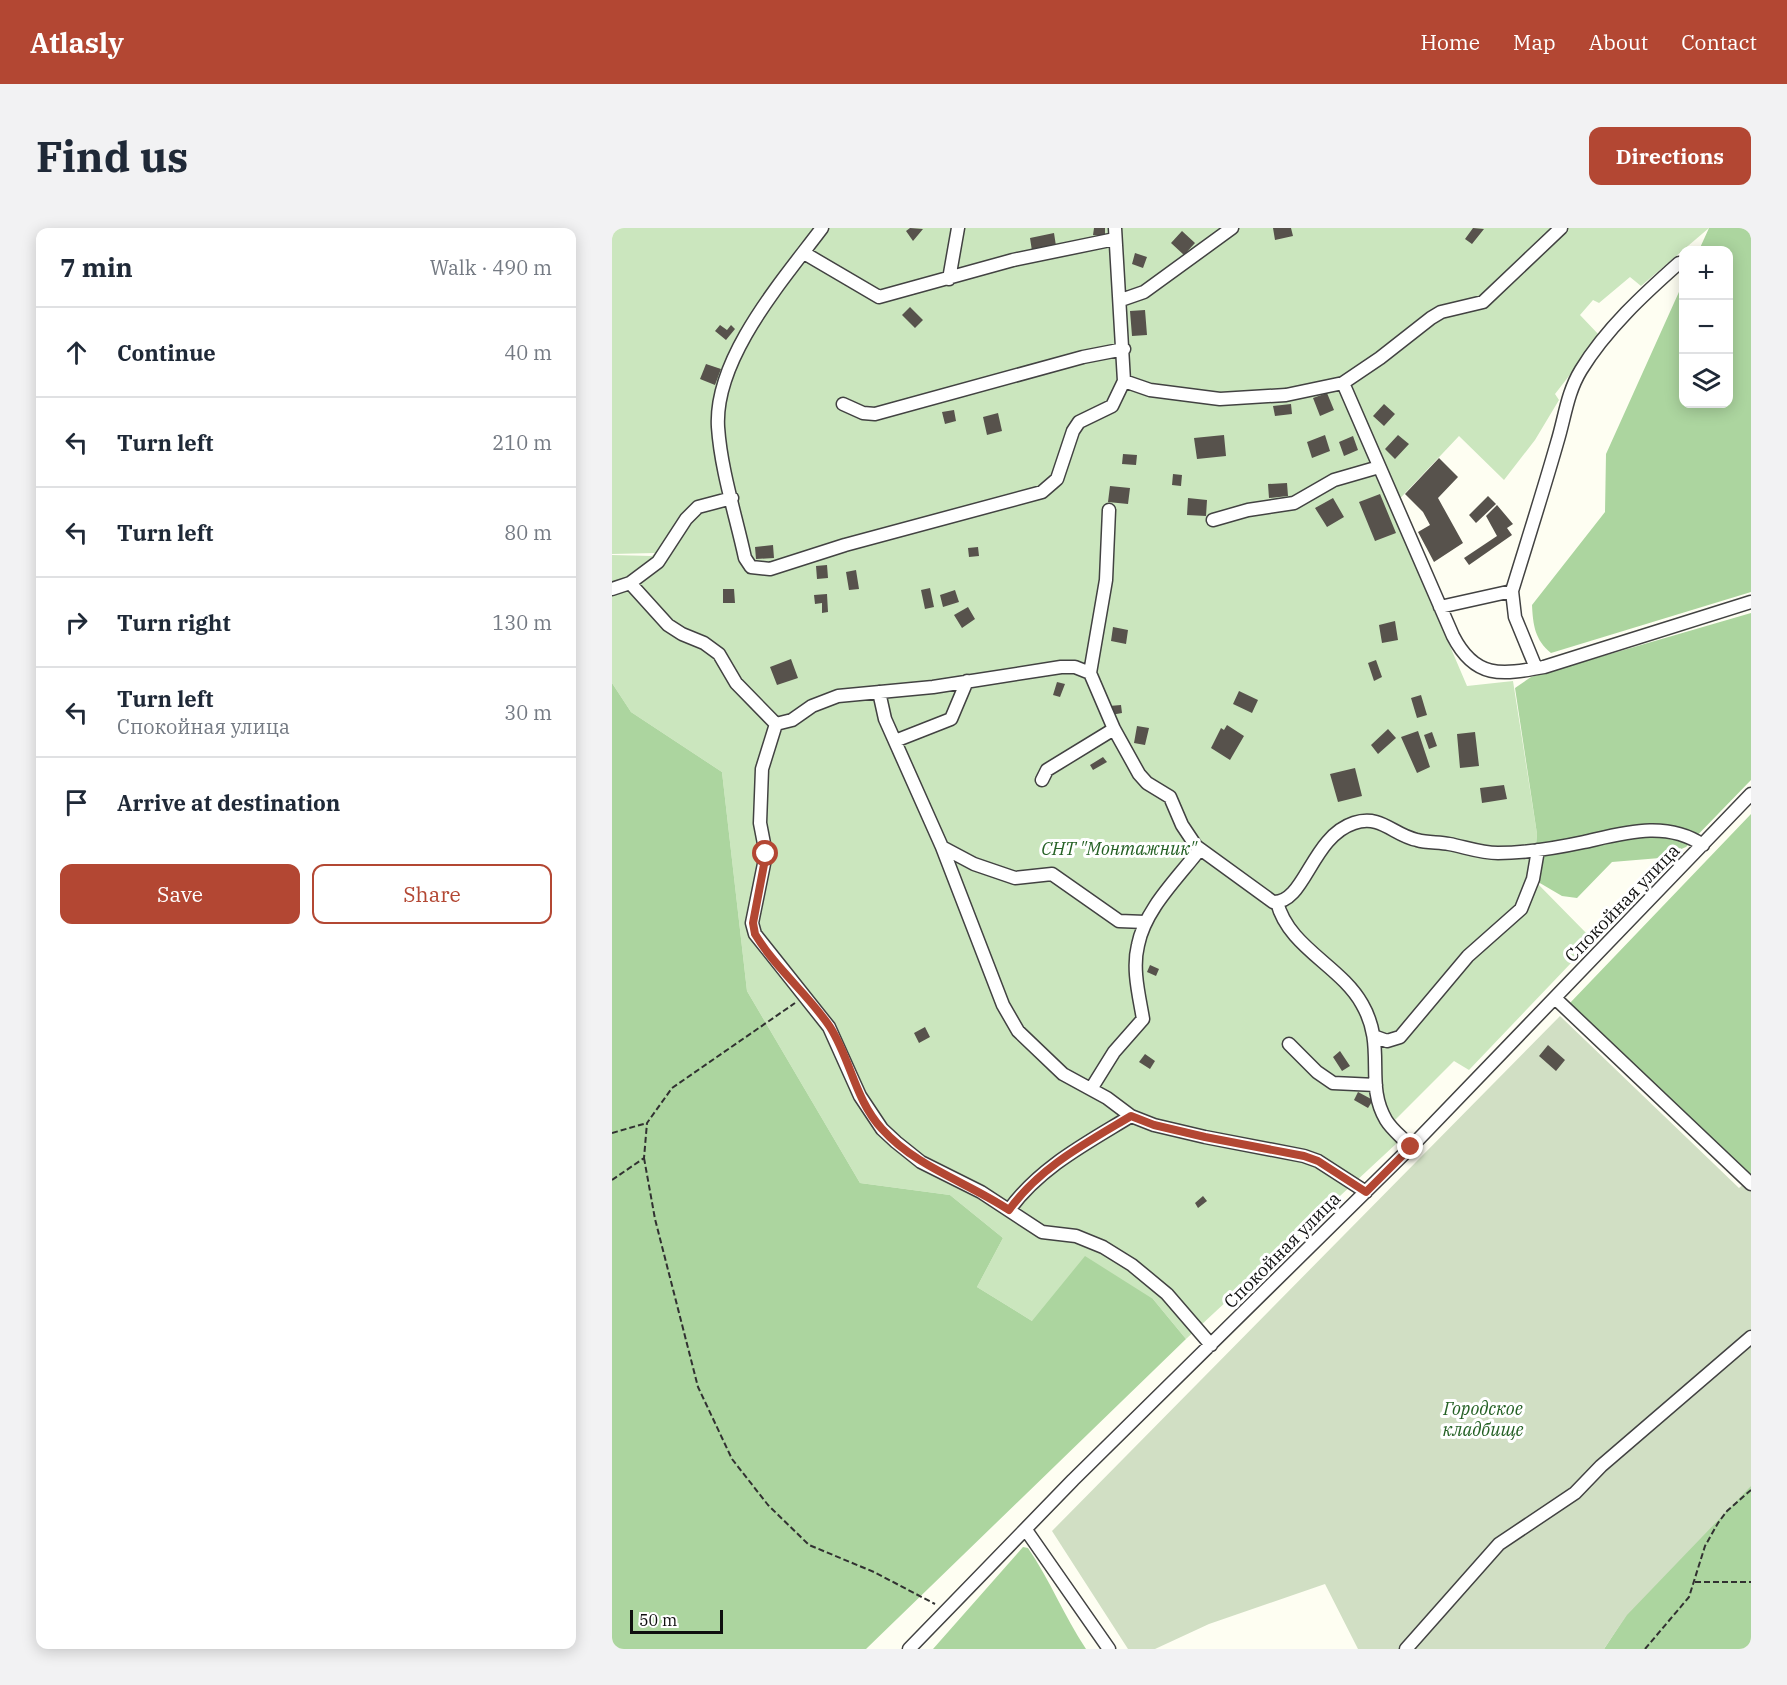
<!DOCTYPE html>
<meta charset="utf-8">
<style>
body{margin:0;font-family:"IBM Plex Serif",serif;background:#f2f2f3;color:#1f2937}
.controls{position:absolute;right:18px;top:18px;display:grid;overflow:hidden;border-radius:12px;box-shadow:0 3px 15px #0003}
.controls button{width:54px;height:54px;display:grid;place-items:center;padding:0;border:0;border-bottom:2px solid #e0e1e3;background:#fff;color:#1f2937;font:30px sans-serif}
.scale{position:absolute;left:18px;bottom:15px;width:93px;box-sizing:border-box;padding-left:6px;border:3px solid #0f0f0f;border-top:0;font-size:16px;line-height:21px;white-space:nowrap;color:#0f0f0f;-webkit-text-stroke:4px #fff;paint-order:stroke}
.stop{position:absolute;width:18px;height:18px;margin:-14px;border:4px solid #b34733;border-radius:50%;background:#fff}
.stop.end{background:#b34733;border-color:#fff;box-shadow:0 2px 6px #0008}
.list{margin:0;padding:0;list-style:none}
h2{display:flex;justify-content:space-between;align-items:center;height:78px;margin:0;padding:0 24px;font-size:26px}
h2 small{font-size:20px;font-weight:400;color:#747a83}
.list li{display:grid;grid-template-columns:39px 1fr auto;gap:18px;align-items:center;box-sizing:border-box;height:90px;padding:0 24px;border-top:2px solid #e0e1e3}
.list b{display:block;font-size:22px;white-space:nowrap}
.list p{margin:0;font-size:20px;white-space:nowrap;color:#747a83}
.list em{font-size:20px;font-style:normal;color:#747a83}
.actions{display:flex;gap:12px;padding:18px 24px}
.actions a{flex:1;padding:14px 0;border:2px solid #b34733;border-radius:12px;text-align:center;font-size:21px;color:#b34733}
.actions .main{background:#b34733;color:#fff}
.icon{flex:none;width:33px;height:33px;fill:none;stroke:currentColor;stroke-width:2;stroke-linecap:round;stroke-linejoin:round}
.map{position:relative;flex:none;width:1139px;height:1421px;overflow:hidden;border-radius:12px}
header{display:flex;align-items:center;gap:36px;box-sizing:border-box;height:84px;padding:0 30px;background:#b34733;color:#fff}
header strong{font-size:28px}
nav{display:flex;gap:33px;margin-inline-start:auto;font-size:21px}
.intro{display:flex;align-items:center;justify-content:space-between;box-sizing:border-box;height:144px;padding:0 36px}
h1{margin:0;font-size:42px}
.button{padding:15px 27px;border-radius:12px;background:#b34733;color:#fff;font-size:21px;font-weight:700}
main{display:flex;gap:36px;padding:0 36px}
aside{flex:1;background:#fff;border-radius:12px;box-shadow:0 3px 15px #0003}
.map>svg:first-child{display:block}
.green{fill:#cbe6be}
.forest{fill:#acd59f}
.cemetery{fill:#d1dfc4}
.building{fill:#57524c}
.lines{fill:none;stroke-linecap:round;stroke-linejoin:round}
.minor-casing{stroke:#424242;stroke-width:15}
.path{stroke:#313131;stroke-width:2;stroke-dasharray:6 3;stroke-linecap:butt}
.minor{stroke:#fff;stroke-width:12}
.route{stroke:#b34733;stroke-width:8}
.labels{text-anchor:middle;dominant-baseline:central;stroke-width:6;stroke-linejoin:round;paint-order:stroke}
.park-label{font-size:18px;font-style:italic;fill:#256125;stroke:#fff}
.street-label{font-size:18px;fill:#0f0f0f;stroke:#fff}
</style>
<header>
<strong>Atlasly</strong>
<nav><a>Home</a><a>Map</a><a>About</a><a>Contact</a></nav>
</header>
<div class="intro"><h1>Find us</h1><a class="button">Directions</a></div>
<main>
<aside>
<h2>7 min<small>Walk · 490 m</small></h2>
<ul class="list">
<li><svg class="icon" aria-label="ahead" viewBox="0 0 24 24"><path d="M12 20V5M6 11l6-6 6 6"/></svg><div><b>Continue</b></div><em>40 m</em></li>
<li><svg class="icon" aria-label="left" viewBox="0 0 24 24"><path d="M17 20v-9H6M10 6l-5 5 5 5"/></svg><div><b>Turn left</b></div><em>210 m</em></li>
<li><svg class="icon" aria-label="left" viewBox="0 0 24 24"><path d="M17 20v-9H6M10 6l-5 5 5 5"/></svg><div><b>Turn left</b></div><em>80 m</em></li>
<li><svg class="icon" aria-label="right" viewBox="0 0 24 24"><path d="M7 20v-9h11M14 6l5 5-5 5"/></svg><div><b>Turn right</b></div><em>130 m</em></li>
<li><svg class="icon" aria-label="left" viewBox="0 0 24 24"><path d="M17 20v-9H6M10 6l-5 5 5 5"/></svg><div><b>Turn left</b><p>Спокойная улица</p></div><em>30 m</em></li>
<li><svg class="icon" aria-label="arrive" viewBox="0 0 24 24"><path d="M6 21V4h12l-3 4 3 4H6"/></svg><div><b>Arrive at destination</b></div></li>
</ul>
<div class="actions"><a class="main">Save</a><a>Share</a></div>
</aside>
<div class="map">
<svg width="1139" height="1421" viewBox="0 0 1139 1421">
<rect width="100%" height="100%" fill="#fefef2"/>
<path class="green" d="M0,0H1097L1029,58L1018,49L987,75L981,72L968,87L988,108L943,166L947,172L923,212L892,252L847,208L779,280L855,458L901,453L925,606L921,651L981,712L857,842L842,833L775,900L785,915L574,1111L541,1071L420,1093L365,1059L391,1010L338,967L248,955L135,763L110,544L19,484L0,455V327L40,328L43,325L0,326Z"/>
<path class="forest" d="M1097,0H1139V364L939,425C923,412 921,397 920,377L993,284L994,226L1071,55L1072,176H1116V22H1087Z
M1139,385V552L1074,619L1048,630L1000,634L965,670L950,668L921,651L925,606L903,460L919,449Z
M0,455L19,484L110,544L135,763L248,955L338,967L391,1010L365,1059L420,1093L473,1028L541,1071L574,1111L254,1421H0Z
M1139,586V951L957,776Z
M1139,1207V1421H992L1122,1222Z
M411,1319L416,1320C438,1352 452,1388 474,1421H321Z"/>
<path class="cemetery" d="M948,788L1127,960L1139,950V1258L1015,1387L992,1421H746L713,1356L597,1396L543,1421H516L440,1303Z"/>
<path class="building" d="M298,0L311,1L301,13L294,3Z
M482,0H493V8L481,7Z
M661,0H679L681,8L663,12Z
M861,0L872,1L860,16L853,11Z
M570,3L583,15L572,27L559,15Z
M442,5L444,18L420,23L418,10Z
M523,25L535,29L531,40L520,36Z
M298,79L311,92L303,100L290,87Z
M533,82L535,107L520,108L518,83Z
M108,97L115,102L119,97L123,101L114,112L103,103Z
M94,136L109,141L103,157L88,151Z
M715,165L722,182L708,188L701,170Z
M679,176L680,186L663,188L661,178Z
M772,176L783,186L772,198L761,188Z
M342,182L344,193L333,196L330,184Z
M386,185L390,203L375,207L371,189Z
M612,207L614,228L585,231L582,210Z
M713,207L718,223L700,230L695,214Z
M786,207L797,216L783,231L773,221Z
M741,208L746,222L732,228L727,214Z
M511,226L525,227L524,237L510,236Z
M827,230L846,249L826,270L851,315L822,334L806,304L818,297L811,284L793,266Z
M561,246L570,247L569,258L560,257Z
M675,255L676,268L657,270L656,256Z
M498,258L518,260L516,276L496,274Z
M768,266L784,305L763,313L747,274Z
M876,268L884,276L864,295L857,287Z
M576,270L595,272L594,288L575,287Z
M721,270L732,289L715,299L703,280Z
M885,277L901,296L895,300L900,307L857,337L852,330L885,308L874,288Z
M161,317L162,330L144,331L143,319Z
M366,319L367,328L357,329L356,320Z
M215,337L216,350L205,351L204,338Z
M244,342L247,361L237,362L234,344Z
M318,360L322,379L313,381L309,362Z
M111,361H122L123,375H111Z
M343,362L347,374L331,379L328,367Z
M215,366L216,384L210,385V375L203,376L202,367Z
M356,379L363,391L350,400L342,387Z
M783,393L786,412L770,415L767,397Z
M501,399L516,402L514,416L499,413Z
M179,431L186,450L165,457L158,439Z
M764,432L770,449L762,453L756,435Z
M445,454L453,456L448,469L441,467Z
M627,463L646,472L640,485L621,476Z
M809,467L815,487L805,490L799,470Z
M509,477L510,485L499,487L497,478Z
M615,497L632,508L618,532L599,520L609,500L612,502Z
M525,498L537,500L533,517L522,515Z
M776,501L784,510L766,526L759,517Z
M806,503L818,539L805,545L789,509Z
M820,504L825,518L817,521L812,507Z
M863,504L867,538L848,540L845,506Z
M491,529L495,534L481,542L478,537Z
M743,540L750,568L726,574L718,546Z
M892,557L895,571L870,575L868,560Z
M538,737L547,741L544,748L535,744Z
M313,799L318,809L307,815L302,805Z
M936,817L953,832L944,843L927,828Z
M728,823L738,838L730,843L721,829Z
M533,826L543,833L538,841L527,834Z
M746,864L761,872L756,880L742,872Z
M591,968L595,973L586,980L583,975Z"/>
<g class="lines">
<defs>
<path id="minor" d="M210,0C171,52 102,130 106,199C109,243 124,288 133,330L139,339L158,341L233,317L430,264L445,251L461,203L467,194L500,178L512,153
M503,0L512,153L538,162L608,171L674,167L731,155L768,130L819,90L829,84L871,74L949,0
M192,25L267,69L401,32L503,11
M337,51L346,0
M509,72L532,64L620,0
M731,155L841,408C863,451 889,447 932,439L1139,374
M231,176L251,185L263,186L471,129L512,121
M601,292L636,282L682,275L722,252L767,239
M18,355L56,397L70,406L92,415L107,426L124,455L164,496L150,541L148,595L154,626L140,695L143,706L217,799L248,868L270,901L284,914L309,934L369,964L430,1004L464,1008L491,1019L520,1037L555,1066L599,1117
M0,361L18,355L46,334L74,291L86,279L120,270
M828,379L900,363
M924,440L903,389L900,363C915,314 931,264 945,215C953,189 955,165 969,142C994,101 1032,66 1067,35
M478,445L494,352L497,282
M267,464L273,491L330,619L391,777L406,803L451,846L495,870L519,888
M164,496L180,492L200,478L226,468L321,459L449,439H463L478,445L502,501L527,546L535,555L558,569L570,597L584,618L661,674C693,676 699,609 742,595C769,586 781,607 805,612C815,615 827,614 837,616C853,619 869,625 886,625C915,625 944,620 972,614C1012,605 1054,592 1091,617
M283,513L339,491L355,453
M430,552L435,542L502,501
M330,619L362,636L403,650L440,646L507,693L533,694
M665,674C676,719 729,738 750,776C775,819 752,855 774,892C780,902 791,910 799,919
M944,771L1139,956
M764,809L775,813L788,809L856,728L909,681L921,651L926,622
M677,816L705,844L721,855L764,857
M479,861L502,824L531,791C527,767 520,741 526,717C533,681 566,650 588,621
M397,982C428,939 475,915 519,888L542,897L593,909L692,928L706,933L754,964
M414,1302L497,1421
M297,1421L461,1252L799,919L1139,566
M794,1421L887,1316L963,1265L989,1238L1139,1109"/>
</defs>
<use href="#minor" class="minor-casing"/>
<path class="path" d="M0,905L35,895
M32,930L43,991L86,1159L120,1231L156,1277L197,1317L262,1344L323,1376
M0,952L32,930L35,895L60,860L183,775
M1083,1354H1139
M1033,1421L1077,1369L1093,1318L1106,1295L1115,1283L1139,1262"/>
<use href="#minor" class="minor"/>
</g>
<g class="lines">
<path class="route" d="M154,626L141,695L143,706C164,741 196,766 218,799C239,832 243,872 270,901C304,939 355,954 397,982C428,939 474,915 519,888L542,897L593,909L692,928L706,933L754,964L799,919"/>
</g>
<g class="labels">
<g class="park-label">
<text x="507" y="620">СНТ "Монтажник"</text>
<text x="871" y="1180">Городское<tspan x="871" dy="21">кладбище</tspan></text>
</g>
<g class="street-label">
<text transform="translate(1010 675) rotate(-46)">Спокойная улица</text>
<text transform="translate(670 1022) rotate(-45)">Спокойная улица</text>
</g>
</g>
</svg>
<div class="controls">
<button>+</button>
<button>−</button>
<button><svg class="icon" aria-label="layers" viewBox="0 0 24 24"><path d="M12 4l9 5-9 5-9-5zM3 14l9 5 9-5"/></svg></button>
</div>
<div class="scale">50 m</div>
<div class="stop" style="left:154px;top:626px"></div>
<div class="stop end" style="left:799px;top:919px"></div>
</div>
</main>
